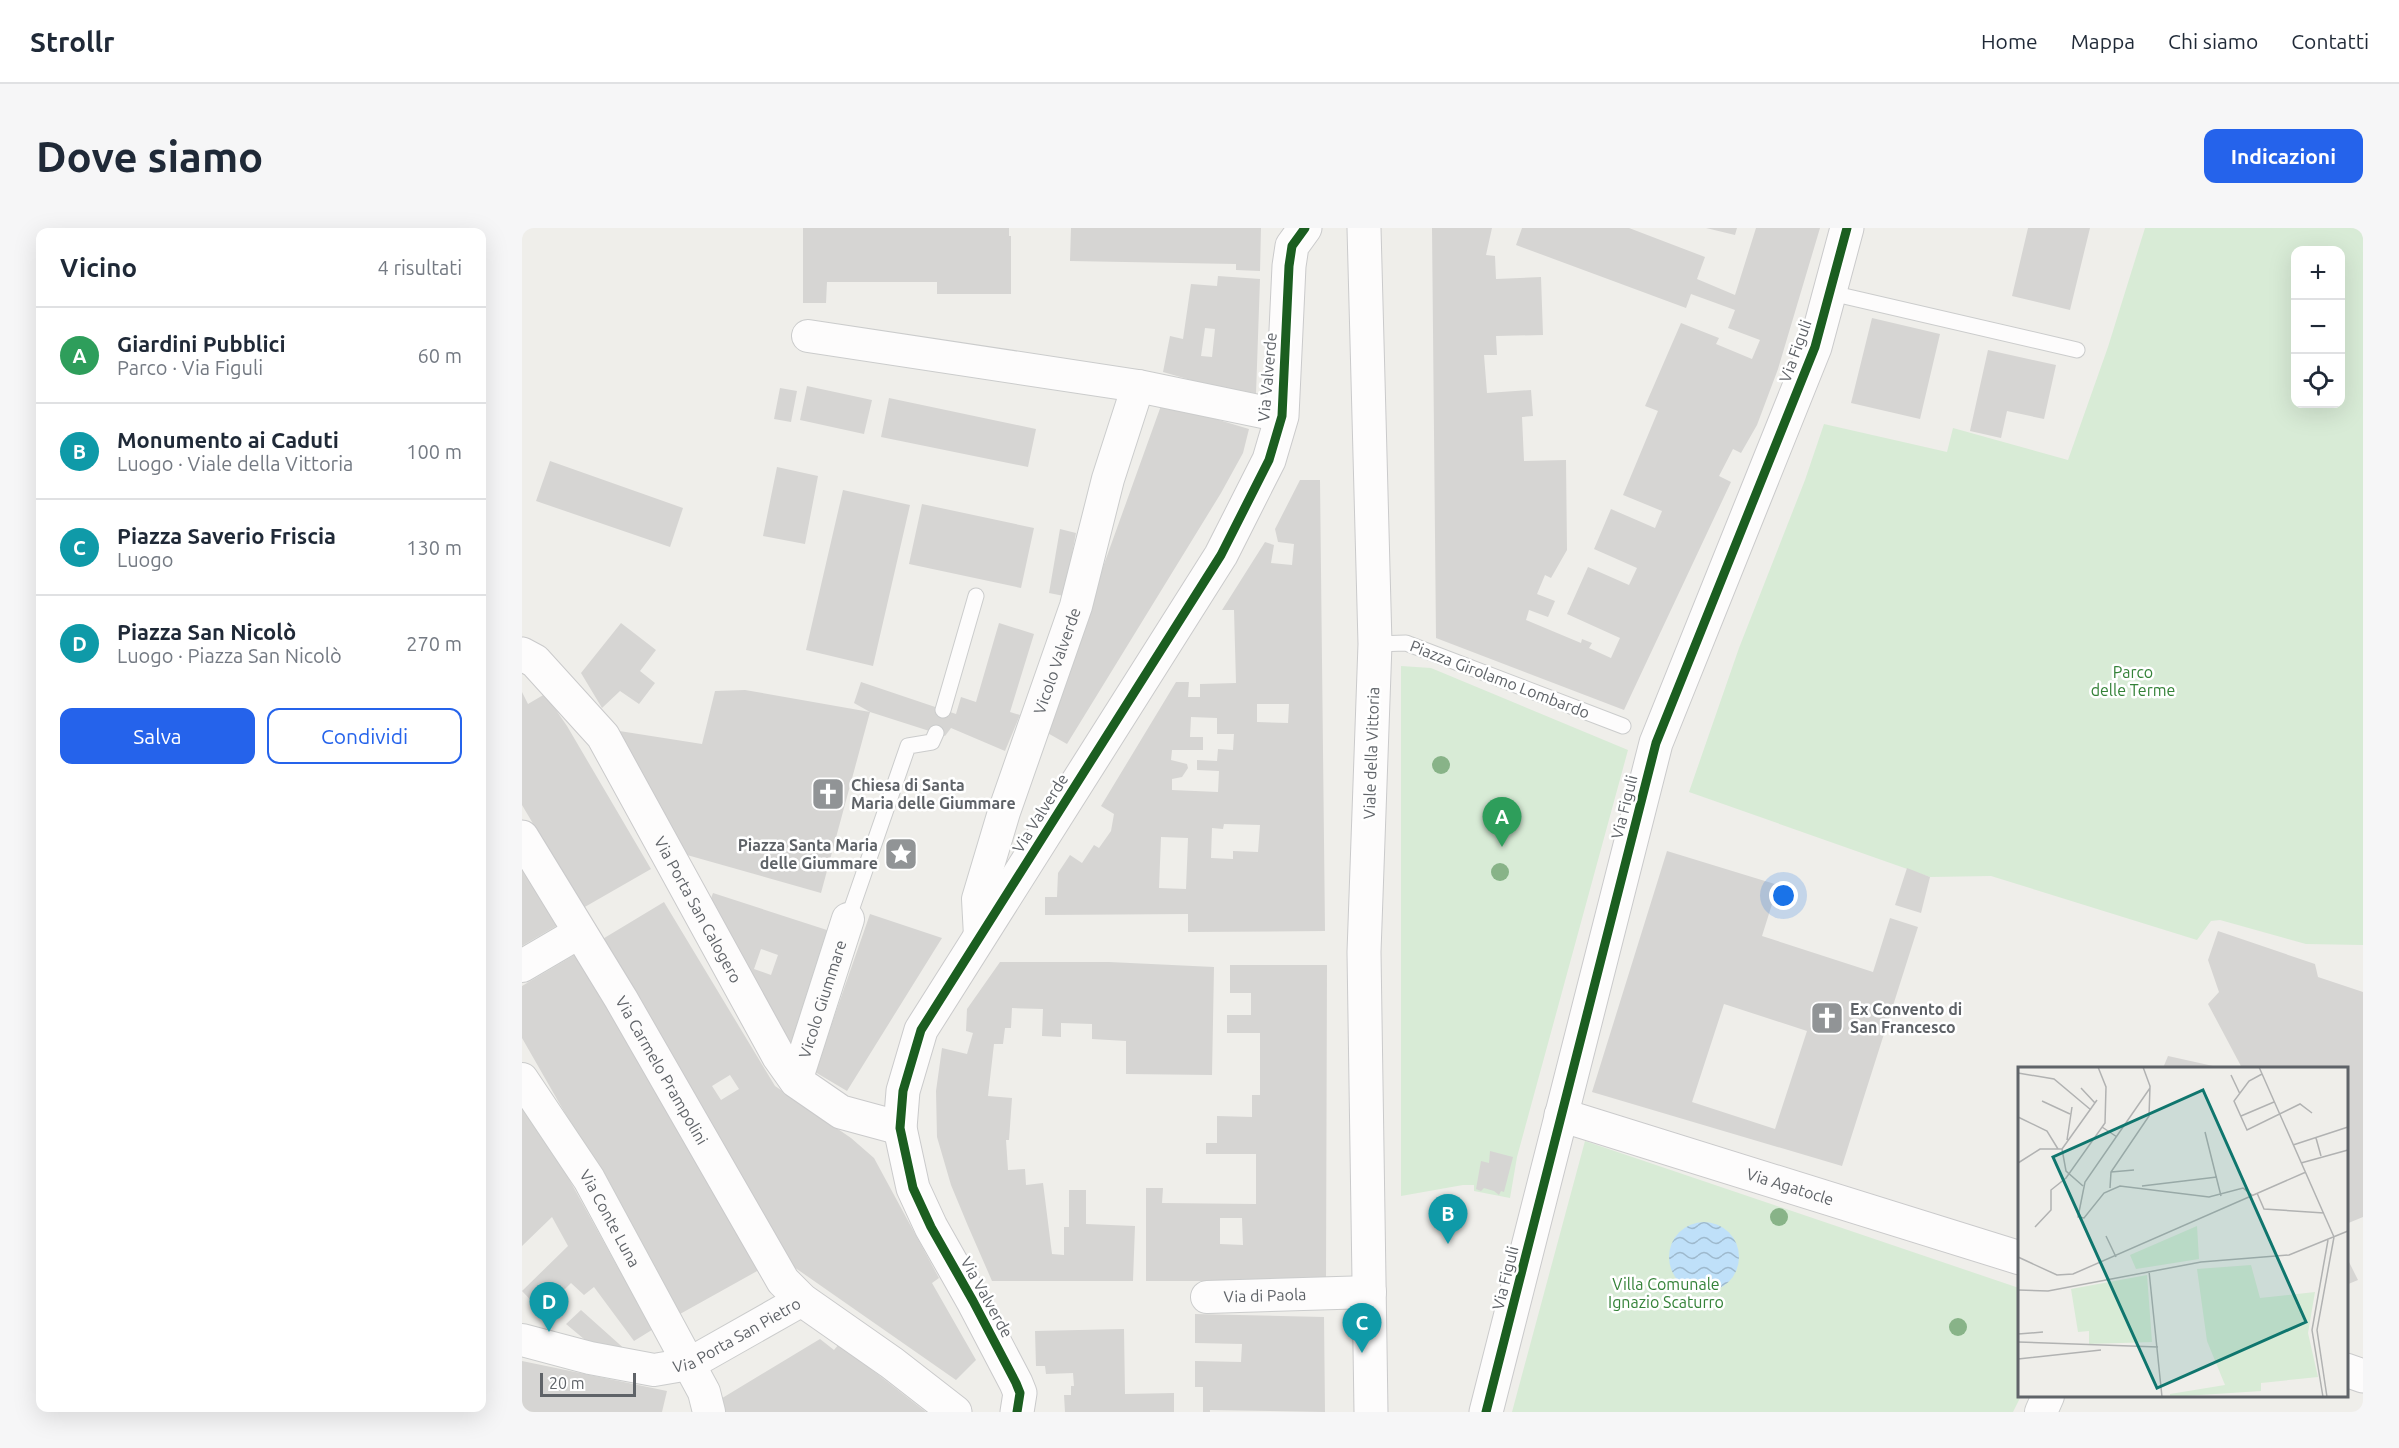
<!DOCTYPE html>
<html lang="it">
<meta charset="utf-8">
<style>
body{margin:0;font-family:Ubuntu,sans-serif;background:#f6f6f7;color:#1f2937}
.controls{position:absolute;right:18px;top:18px;display:grid;overflow:hidden;border-radius:12px;box-shadow:0 6px 24px #0002}
.controls button{width:54px;height:54px;display:grid;place-items:center;padding:0;border:0;border-bottom:2px solid #e0e1e3;background:#fff;color:#1f2937;font:30px sans-serif}
.scale{position:absolute;left:18px;bottom:15px;width:96px;box-sizing:border-box;padding-left:6px;border:3px solid #5f6368;border-top:0;font-size:16px;line-height:21px;white-space:nowrap;color:#5f6368;-webkit-text-stroke:4px #fff;paint-order:stroke}
.you{position:absolute;left:1262px;top:668px;width:21px;height:21px;margin:-15px;border:4px solid #fff;border-radius:50%;background:#1a73e8;box-shadow:0 0 0 9px #1a73e833}
.badge{display:grid;place-items:center;width:39px;height:39px;border-radius:50%;background:#2563eb;color:#fff;font-size:20px;font-weight:700}
.pin{position:absolute;translate:-50% -50px;filter:drop-shadow(0 2px 3px #0008)}
.pin::after{content:'';position:absolute;top:32px;width:21px;height:18px;background:inherit;clip-path:polygon(0 0,100% 0,50% 100%)}
.list{margin:0;padding:0;list-style:none}
h2{display:flex;justify-content:space-between;align-items:center;height:78px;margin:0;padding:0 24px;font-size:26px}
h2 small{font-size:20px;font-weight:400;color:#747a83}
.list li{display:grid;grid-template-columns:39px 1fr auto;gap:18px;align-items:center;box-sizing:border-box;height:96px;padding:0 24px;border-top:2px solid #e0e1e3}
.list b{display:block;font-size:22px;white-space:nowrap}
.list p{margin:0;font-size:20px;white-space:nowrap;color:#747a83}
.list em{font-size:20px;font-style:normal;color:#747a83}
.actions{display:flex;gap:12px;padding:18px 24px}
.actions a{flex:1;padding:14px 0;border:2px solid #2563eb;border-radius:12px;text-align:center;font-size:21px;color:#2563eb}
.actions .main{background:#2563eb;color:#fff}
.icon{flex:none;width:33px;height:33px;fill:none;stroke:currentColor;stroke-width:2;stroke-linecap:round;stroke-linejoin:round}
.map{position:relative;flex:none;width:1841px;height:1184px;overflow:hidden;border-radius:12px}
header{display:flex;align-items:center;gap:36px;box-sizing:border-box;height:84px;padding:0 30px;background:#fff;border-bottom:2px solid #e0e1e3}
header strong{font-size:28px}
nav{display:flex;gap:33px;margin-inline-start:auto;font-size:21px}
.intro{display:flex;align-items:center;justify-content:space-between;box-sizing:border-box;height:144px;padding:0 36px}
h1{margin:0;font-size:42px}
.button{padding:15px 27px;border-radius:12px;background:#2563eb;color:#fff;font-size:21px;font-weight:700}
main{display:flex;gap:36px;padding:0 36px}
aside{flex:1;background:#fff;border-radius:12px;box-shadow:0 6px 24px #0002}
.map>svg:first-child{display:block}
.green{fill:#d8ebd6;fill-rule:evenodd}
.water{fill:url(#water-waves)}
.building{fill:#d6d5d3;fill-rule:evenodd}
.lines{fill:none;stroke-linecap:round;stroke-linejoin:round}
.lane-casing{stroke:#cbcccc;stroke-width:17}
.street-casing{stroke:#cbcccc;stroke-width:34}
.secondary-casing{stroke:#cacacb;stroke-width:35}
.lane{stroke:#fdfcfc;stroke-width:15}
.street{stroke:#fdfcfc;stroke-width:32}
.secondary{stroke:#fdfcfc;stroke-width:33}
.cycleway-casing{stroke:#fff;stroke-width:13}
.cycleway{stroke:#1b5e20;stroke-width:9}
.tree{fill:#88b388}
.labels{text-anchor:middle;dominant-baseline:central;stroke-width:5;stroke-linejoin:round;paint-order:stroke}
.street-label{font-size:16px;fill:#5f6368;stroke:#fff}
.park-label{font-size:16px;fill:#348238;stroke:#fff}
.poi-label{font-size:16px;font-weight:bold;fill:#5f6368;stroke:#fff;text-anchor:start}
.inset-road{fill:none;stroke:#b1b2b2;stroke-width:1.5}
.view{fill:#0f766e;fill-opacity:0.15;stroke:#0f766e;stroke-width:3}
.inset-edge{fill:none;stroke:#5f6368;stroke-width:3}
</style>
<header>
<strong>Strollr</strong>
<nav><a>Home</a><a>Mappa</a><a>Chi siamo</a><a>Contatti</a></nav>
</header>
<div class="intro"><h1>Dove siamo</h1><a class="button">Indicazioni</a></div>
<main>
<aside>
<h2>Vicino<small>4 risultati</small></h2>
<ul class="list">
<li><span class="badge" style="background:#2e9e5b">A</span><div><b>Giardini Pubblici</b><p>Parco · Via Figuli</p></div><em>60 m</em></li>
<li><span class="badge" style="background:#0f9aa8">B</span><div><b>Monumento ai Caduti</b><p>Luogo · Viale della Vittoria</p></div><em>100 m</em></li>
<li><span class="badge" style="background:#0f9aa8">C</span><div><b>Piazza Saverio Friscia</b><p>Luogo</p></div><em>130 m</em></li>
<li><span class="badge" style="background:#0f9aa8">D</span><div><b>Piazza San Nicolò</b><p>Luogo · Piazza San Nicolò</p></div><em>270 m</em></li>
</ul>
<div class="actions"><a class="main">Salva</a><a>Condividi</a></div>
</aside>
<div class="map">
<svg width="1841" height="1184" viewBox="0 0 1841 1184">
<defs>
<pattern id="water-waves" width="16" height="10" patternUnits="userSpaceOnUse" patternTransform="scale(1.5)"><rect width="16" height="10" fill="#bfe0f9"/><path d="M0 5q4-4 8 0t8 0" fill="none" stroke="#9eb9cd"/></pattern>
</defs>
<rect width="100%" height="100%" fill="#efeeea"/>
<path class="green" d="M1623,0H1841V717L1784,716L1698,692L1689,693L1675,712L1469,648L1408,649L1167,564L1217,420L1283,252L1302,196L1425,224L1431,200L1546,232L1586,119ZM1774,22H1818V176H1774Z
M879,438L909,440L1106,522L995,929L988,970L952,963V957H941L879,968Z
M1063,913L1497,1060L1499,1168L1491,1184H990Z"/>
<path class="water" d="M1147 1029a35 35 0 1 1 70 0a35 35 0 1 1-70 0Z"/>
<path class="building" d="M281,0H487V8H489V66H415V54H305L304,75H281Z
M549,0H739L738,43L714,42V36L548,33Z
M910,0H970L964,27L973,28L974,51L1019,49L1021,107L974,108L975,127H962L965,165L1009,162L1011,188L1000,189L1002,233L1044,232L1045,322L1029,350L1023,347L1015,366L1033,373L1026,389L1007,382L1004,392L1059,415L1060,411L1070,415L1067,420L1089,430L1098,410L1045,386L1066,339L1107,357L1115,340L1072,321L1089,281L1133,300L1140,283L1101,267L1136,183L1123,178L1159,95L1197,110L1194,116L1230,131L1238,112L1206,100L1213,82L1169,66L1164,80L994,17L1000,0H1107L1183,29L1175,51L1213,67L1234,0H1298L1256,141L1235,197L1219,225L1211,221L1197,248L1209,254L1102,482L914,410Z
M1184,0H1215L1213,7Z
M1506,0H1568L1548,82L1490,68Z
M696,48L738,51L734,166H717L641,144L648,108L661,111L669,56L695,58ZM683,100L693,101L690,129L679,128Z
M1350,90L1418,106L1398,191L1329,175Z
M1466,122L1534,137L1522,191L1485,183L1479,210L1448,203Z
M285,158L350,172L342,206L278,192Z
M258,160L275,163L269,194L252,191Z
M367,170L514,201L506,239L359,209Z
M640,175L727,201L721,225L699,265L545,516L522,503Z
M28,233L161,280L148,319L14,273Z
M255,239L296,248L283,316L241,308Z
M778,252H798L803,703L666,704V686L523,687V669H535L536,645L548,627L560,635L572,617L577,620L589,603L592,586L579,578L654,454H667L666,469H678V456L714,455L712,382H700L743,314L752,317L749,335L770,337L772,316L756,314L753,301ZM735,476H767L766,495L735,494ZM669,489L695,490V506H712L711,522L696,521L695,533L675,532V542L697,543L696,564L650,562V551L660,549L666,540L665,536L649,532L650,522H681V509H668ZM702,596L738,597L736,624L711,623V631L689,630L690,600L701,601ZM639,609L666,610L664,661L637,660Z
M321,262L388,277L351,438L284,422Z
M400,276L512,300L499,360L387,336Z
M538,301L554,305L542,368L527,365Z
M99,395L134,422L118,443L133,455L117,476L98,463L80,480L59,445Z
M477,395L512,406L488,484L498,487L483,523L429,500L423,508L348,484L332,475L339,454L434,486L439,469L454,474Z
M223,462L348,484L299,665L165,627L91,502L180,516L193,463Z
M0,464L6,476L23,466L45,498L129,641L61,680L0,577Z
M1145,623L1256,657L1240,708L1351,744L1368,690L1396,699L1320,938L1070,864ZM1202,776L1285,803L1253,901L1170,874Z
M0,638L36,697L0,718Z
M1385,640L1408,649L1399,685L1373,677Z
M191,665L308,703L269,818L187,676ZM239,721L256,727L249,747L232,741Z
M142,674L253,858L329,910L352,930L417,1050L410,1055L454,1132L434,1152L272,1039L79,712ZM208,847L217,861L199,872L190,858Z
M348,686L420,710L325,863L293,844Z
M1696,703L1793,736L1796,749L1841,764V989L1824,996V840H1720L1686,776L1697,764L1686,732Z
M54,726L237,1042L158,1086L0,810V758Z
M478,734H587L692,739L690,847L604,846V813L570,811V796L539,795V809L520,808L521,781L490,780L489,800H483L481,816H472L466,868L490,870L487,912H484L486,942L503,941L504,957L521,955L530,1026L542,1027V999H547V962H564V996L613,998L611,1053H470L446,998L429,957L415,909L414,863L420,820L445,826L451,805L444,803L445,781Z
M708,737H805L804,1053H624V960H641L640,975L734,976V926H684V915H695V888L730,889V867H738V805H705V787H729V765H708ZM698,990H720L721,1017L698,1016Z
M1646,828L1700,840H1641Z
M0,879L42,942L95,1038L133,1100L112,1113L72,1059L62,1067L49,1055L20,1084L0,1063L46,1018L30,989L0,1018Z
M968,923L991,929L982,964L979,963L977,967L972,963L962,960L959,963L954,961L959,933L967,935Z
M1824,1028L1836,1052L1824,1057Z
M59,1082L106,1124L87,1127L62,1111L44,1096Z
M673,1086L802,1089L803,1184L688,1182V1184H681V1159H673V1133L719,1134L720,1116L673,1115Z
M602,1101L603,1166L652,1165V1184H543L542,1167H549V1158H552L551,1145L524,1146L523,1138H514L513,1103Z
M298,1111L312,1122L317,1116L404,1184H201L197,1172Z
M0,1133L145,1163L140,1184H0Z"/>
<g class="lines">
<defs>
<path id="lane" d="M1309,65L1555,122
M853,416L884,415L1101,498
M421,482L454,368
M326,691L386,518L410,514L414,505"/>
<g id="street">
<path d="M286,108L616,158L760,188"/>
<path id="s1" d="M458,708L456,671L482,584L554,378L586,251L616,158"/>
<path d="M0,738L58,704"/>
<path id="s2" d="M0,851L67,951L182,1164L187,1184"/>
<path id="s3" d="M274,853L326,691"/>
<path id="s4" d="M685,1069L848,1064"/>
<path id="s5" d="M0,1112L68,1130L132,1142L167,1136L280,1072"/>
<path d="M1519,1184L1526,1168"/>
</g>
<g id="secondary">
<path d="M842,0L853,416L842,724L849,1184"/>
<path id="s6" d="M0,426L13,433L81,508L257,829L274,853L319,884L378,900"/>
<path id="s7" d="M0,609L99,771L261,1053L280,1072L370,1135L433,1184"/>
<path id="s8" d="M1039,887L1498,1030"/>
<path d="M1824,1142L1841,1148"/>
<path d="M495,1184L498,1165L494,1155L451,1073L409,999L391,960L378,900L381,863L399,802L699,327L747,232L760,188L767,38L770,18L783,0"/>
<path d="M964,1184L1134,515L1293,119L1325,0"/>
</g>
</defs>
<use href="#lane" class="lane-casing"/>
<use href="#street" class="street-casing"/>
<use href="#secondary" class="secondary-casing"/>
<use href="#lane" class="lane"/>
<use href="#street" class="street"/>
<use href="#secondary" class="secondary"/>
<defs>
<path id="cycleway" d="M495,1184L498,1165L494,1155L451,1073L409,999L391,960L378,900L381,863L399,802L699,327L747,232L760,188L767,38L770,18L783,0
M964,1184L1134,515L1293,119L1325,0"/>
</defs>
<use href="#cycleway" class="cycleway-casing"/>
<use href="#cycleway" class="cycleway"/>
</g>
<g class="tree">
<circle cx="919" cy="537" r="9"/>
<circle cx="978" cy="644" r="9"/>
<circle cx="1257" cy="989" r="9"/>
<circle cx="1436" cy="1099" r="9"/>
</g>
<defs>
<symbol id="church-square" viewBox="-11 -11 22 22"><rect x="-9" y="-9" width="18" height="18" rx="4" fill="#919496" stroke="#fff"/><path d="M-1.2-6h2.4v3.5h3.3v2.4h-3.3V6h-2.4V-.1h-3.3v-2.4h3.3Z" fill="#fff"/></symbol>
<symbol id="sight-square" viewBox="-11 -11 22 22"><rect x="-9" y="-9" width="18" height="18" rx="4" fill="#919496" stroke="#fff"/><path d="M0-6L1.8-2.2L6-1.7L2.9 1.2L3.7 5.4L0 3.3L-3.7 5.4L-2.9 1.2L-6-1.7L-1.8-2.2Z" fill="#fff"/></symbol>
</defs>
<g fill-rule="evenodd">
<use href="#church-square" x="287" y="547" width="38" height="38"/>
<use href="#sight-square" x="360" y="607" width="38" height="38"/>
<use href="#church-square" x="1286" y="771" width="38" height="38"/>
</g>
<g class="labels">
<g class="street-label">
<text transform="translate(1273 123) rotate(-70)">Via Figuli</text>
<text transform="translate(745 149) rotate(-85)">Via Valverde</text>
<text stroke="none"><textPath href="#s1" startOffset="288">Vicolo Valverde</textPath></text>
<text transform="translate(978 451) rotate(21)">Piazza Girolamo Lombardo</text>
<text transform="translate(849 525) rotate(-88)">Viale della Vittoria</text>
<text transform="translate(1102 579) rotate(-76)">Via Figuli</text>
<text transform="translate(518 585) rotate(-58)">Via Valverde</text>
<text stroke="none"><textPath href="#s6" startOffset="314">Via Porta San Calogero</textPath></text>
<text stroke="none"><textPath href="#s3" startOffset="86">Vicolo Giummare</textPath></text>
<text stroke="none"><textPath href="#s7" startOffset="272">Via Carmelo Prampolini</textPath></text>
<text stroke="none"><textPath href="#s8" startOffset="240">Via Agatocle</textPath></text>
<text stroke="none"><textPath href="#s2" startOffset="165">Via Conte Luna</textPath></text>
<text transform="translate(983 1050) rotate(-76)">Via Figuli</text>
<text stroke="none"><textPath href="#s4" startOffset="58">Via di Paola</textPath></text>
<text transform="translate(465 1069) rotate(61)">Via Valverde</text>
<text stroke="none"><textPath href="#s5" startOffset="226">Via Porta San Pietro</textPath></text>
</g>
<g class="park-label">
<text x="1611" y="444">Parco<tspan x="1611" dy="18">delle Terme</tspan></text>
<text x="1144" y="1056">Villa Comunale<tspan x="1144" dy="18">Ignazio Scaturro</tspan></text>
</g>
<g class="poi-label">
<text x="329" y="557">Chiesa di Santa<tspan x="329" dy="18">Maria delle Giummare</tspan></text>
<text x="356" y="617" text-anchor="end">Piazza Santa Maria<tspan x="356" dy="18">delle Giummare</tspan></text>
<text x="1328" y="781">Ex Convento di<tspan x="1328" dy="18">San Francesco</tspan></text>
</g>
</g>
<g transform="translate(1496 839)">
<rect width="330" height="330" fill="#efeeea"/>
<path d="M179,159L181,192L118,202L112,188ZM233,198L242,231L297,225L290,266L300,310L243,316V324L152,330V327L207,318L189,274L179,202ZM129,208L134,275L71,277V264L60,265L53,222Z" fill="#d8ebd6"/>
<path class="inset-road" d="M241,0L316,170M0,6L36,12L73,43M244,7L231,14L216,34L229,63L282,37L294,46M213,8L222,27M63,21L77,36M132,21L67,115L60,150L66,151L86,126L102,119L191,130L225,121L234,128M24,34L52,47M223,49L256,35M0,50L29,64L40,82M84,60L99,70M187,65L203,129M298,71L303,89M49,73L54,40M275,78L330,60M44,82L79,33M0,96L22,82H44L48,104L65,119M283,96L330,83M93,105L116,103M124,119L199,110M92,121L93,105L131,49L132,19L125,0M239,126L246,142L306,146M17,160L33,143V123L48,111L87,56L88,20L80,0M88,169L98,190M0,190L39,208L55,207L288,105M131,204L144,330M0,223L30,224L183,195L271,188L330,164M0,267L25,265M0,275L140,280M0,292L83,283M305,330L294,263L310,173M309,330L299,263L316,170"/>
<path class="view" d="M185,23L288,255L139,321L35,90Z"/>
<rect width="330" height="330" class="inset-edge"/>
</g>
</svg>
<div class="controls">
<button>+</button>
<button>−</button>
<button><svg class="icon" aria-label="locate" viewBox="0 0 24 24"><circle cx="12" cy="12" r="6"/><path d="M12 2v4M12 18v4M2 12h4M18 12h4"/></svg></button>
</div>
<div class="scale">20 m</div>
<div class="you"></div>
<div class="pin badge" style="left:980px;top:619px;background:#2e9e5b">A</div>
<div class="pin badge" style="left:926px;top:1016px;background:#0f9aa8">B</div>
<div class="pin badge" style="left:840px;top:1125px;background:#0f9aa8">C</div>
<div class="pin badge" style="left:27px;top:1104px;background:#0f9aa8">D</div>
</div>
</main>
